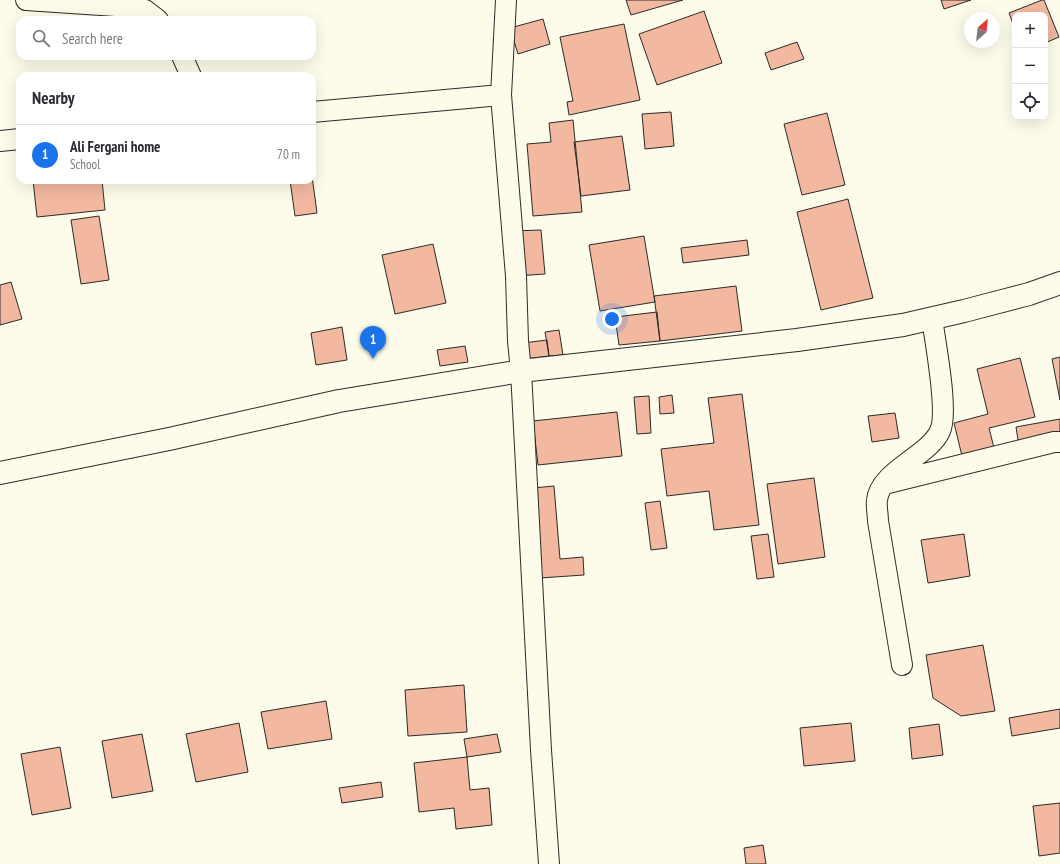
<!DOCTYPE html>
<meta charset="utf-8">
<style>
body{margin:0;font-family:"PT Sans Narrow",sans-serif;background:#f2f2f3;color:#2b2b33}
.controls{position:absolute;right:12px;top:12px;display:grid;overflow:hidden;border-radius:8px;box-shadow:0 4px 16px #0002}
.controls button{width:36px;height:36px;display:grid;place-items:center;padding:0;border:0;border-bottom:1px solid #e1e1e2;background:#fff;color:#2b2b33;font:20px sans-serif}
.compass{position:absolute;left:964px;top:12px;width:36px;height:36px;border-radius:50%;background:#fff;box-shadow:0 4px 16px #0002;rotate:27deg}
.you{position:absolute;left:612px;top:319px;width:14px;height:14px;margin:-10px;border:3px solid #fff;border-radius:50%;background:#1a73e8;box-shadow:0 0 0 6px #1a73e833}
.badge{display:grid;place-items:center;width:26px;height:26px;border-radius:50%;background:#1a73e8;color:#fff;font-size:13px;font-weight:700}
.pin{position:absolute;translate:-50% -33px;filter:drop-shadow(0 1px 2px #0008)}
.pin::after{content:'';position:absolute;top:21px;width:14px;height:12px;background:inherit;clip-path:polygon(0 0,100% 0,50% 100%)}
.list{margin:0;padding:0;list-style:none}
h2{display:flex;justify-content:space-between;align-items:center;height:52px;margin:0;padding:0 16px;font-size:17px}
h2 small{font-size:13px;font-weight:400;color:#7c7c81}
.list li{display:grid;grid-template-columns:26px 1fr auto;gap:12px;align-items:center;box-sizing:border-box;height:60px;padding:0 16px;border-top:1px solid #e1e1e2}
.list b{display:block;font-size:15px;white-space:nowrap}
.list p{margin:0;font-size:13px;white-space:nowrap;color:#7c7c81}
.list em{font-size:13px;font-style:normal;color:#7c7c81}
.icon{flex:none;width:22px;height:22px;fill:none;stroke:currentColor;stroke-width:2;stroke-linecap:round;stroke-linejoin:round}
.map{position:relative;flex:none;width:1060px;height:864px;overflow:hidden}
.search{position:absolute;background:#fff;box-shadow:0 4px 16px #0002;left:16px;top:16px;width:300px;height:44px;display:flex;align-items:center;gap:10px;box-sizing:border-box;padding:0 14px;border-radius:12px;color:#7c7c81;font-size:15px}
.panel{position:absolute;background:#fff;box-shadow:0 4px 16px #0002;left:16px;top:72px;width:300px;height:112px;border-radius:12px}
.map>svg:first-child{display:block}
.building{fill:#f2b8a0;stroke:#2b2b2b}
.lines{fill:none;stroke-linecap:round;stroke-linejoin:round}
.street-casing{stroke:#2b2b2b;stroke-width:22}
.secondary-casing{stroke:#2b2b2b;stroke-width:24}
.street{stroke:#fdfbea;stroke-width:20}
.secondary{stroke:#fdfbea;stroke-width:22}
</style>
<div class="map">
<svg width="1060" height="864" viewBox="0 0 1060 864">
<rect width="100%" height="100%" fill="#fdfbea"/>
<path class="building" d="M626,0H683L631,15Z
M941,0H971L944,9Z
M1042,0H1044L1059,37L1045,43V15H1015V29L1009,13Z
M704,11L722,63L657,85L639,34Z
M543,19L550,44L518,54L510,28Z
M624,24L640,100L569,115L567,102L573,101L560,37Z
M797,42L804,59L771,70L765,53Z
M671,112L674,146L645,149L642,114Z
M827,113L845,185L802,195L784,124Z
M573,120L582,212L533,216L527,144L551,142L549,123Z
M622,136L630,190L581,196L574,142Z
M312,176L317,213L295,216L290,180H312Z
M33,180H102L105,210L37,217Z
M848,199L873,298L821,310L797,212Z
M99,216L109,280L81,284L71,220Z
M541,230L545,274L516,276L512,231Z
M644,236L655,302L600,311L589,245Z
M747,240L749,255L683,263L681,248Z
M433,244L446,303L395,314L382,255Z
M11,282L22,319L0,325V285Z
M736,286L742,331L660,341L654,296Z
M657,312L660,341L619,345L615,317Z
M342,327L347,360L316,365L311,333Z
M559,330L563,355L549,356L545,332Z
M547,340L549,356L525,359L523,343Z
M465,346L468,362L440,366L437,350Z
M1060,357V400L1052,359Z
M1020,358L1035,417L989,428L994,448L962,456L954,423L988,414L977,369Z
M742,394L759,525L714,530L709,491L667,496L661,449L714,443L708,398Z
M672,395L674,413L660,414L659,397Z
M649,396L651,433L637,434L634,397Z
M617,412L622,456L538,465L533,421Z
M895,413L899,438L872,442L868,416Z
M1060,419V438L1019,446L1016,427Z
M814,478L825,557L778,564L767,484Z
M554,486L560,559L583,557L584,575L540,578L533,488Z
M660,501L667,548L651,550L645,503Z
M768,534L774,577L757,579L751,536Z
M964,534L970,576L928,583L921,540Z
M983,645L995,711L961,716L933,698L926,655Z
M464,685L467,732L408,736L405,690Z
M326,701L332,739L268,749L261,712Z
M1060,709V728L1012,736L1009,718Z
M239,723L248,772L196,782L186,734Z
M851,723L855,761L804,766L800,728Z
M939,724L943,755L912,759L909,728Z
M142,734L153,791L112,798L102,741Z
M497,734L501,752L467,757L464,739Z
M60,747L71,808L32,815L21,754Z
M467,757L470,790L489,788L492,825L456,829L454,808L419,812L414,763Z
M381,782L383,797L342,803L339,788Z
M1060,803V853L1039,856L1033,806Z
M763,845L766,864H746L744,848Z"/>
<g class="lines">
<defs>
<path id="street" d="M26,0L116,6L145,10L158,20
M506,0L501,95L516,276L518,341L521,371L541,750L549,864
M182,56L191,76
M312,112L501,95
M0,141L20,139
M884,484L1054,442H1060
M902,665L878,521C878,514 876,507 877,500C880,471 929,456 940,431C949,412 935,342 932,318"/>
<path id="secondary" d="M0,473L169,439L339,401L521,371L797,340L903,325L964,311L1029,294L1060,283"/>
</defs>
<use href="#street" class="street-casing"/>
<use href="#secondary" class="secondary-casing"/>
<use href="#street" class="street"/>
<use href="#secondary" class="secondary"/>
</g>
</svg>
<div class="controls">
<button>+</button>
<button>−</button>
<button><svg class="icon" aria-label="locate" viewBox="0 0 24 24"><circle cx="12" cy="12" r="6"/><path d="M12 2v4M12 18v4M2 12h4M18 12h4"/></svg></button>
</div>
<svg class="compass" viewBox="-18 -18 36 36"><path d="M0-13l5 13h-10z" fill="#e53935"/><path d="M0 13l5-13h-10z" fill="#7c7c81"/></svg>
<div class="you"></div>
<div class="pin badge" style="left:373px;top:359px">1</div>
<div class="search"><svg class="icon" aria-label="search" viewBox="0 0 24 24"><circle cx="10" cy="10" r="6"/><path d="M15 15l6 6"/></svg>Search here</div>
<section class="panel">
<h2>Nearby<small></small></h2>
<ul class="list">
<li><span class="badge">1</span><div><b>Ali Fergani home</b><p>School</p></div><em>70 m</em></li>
</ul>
</section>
</div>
